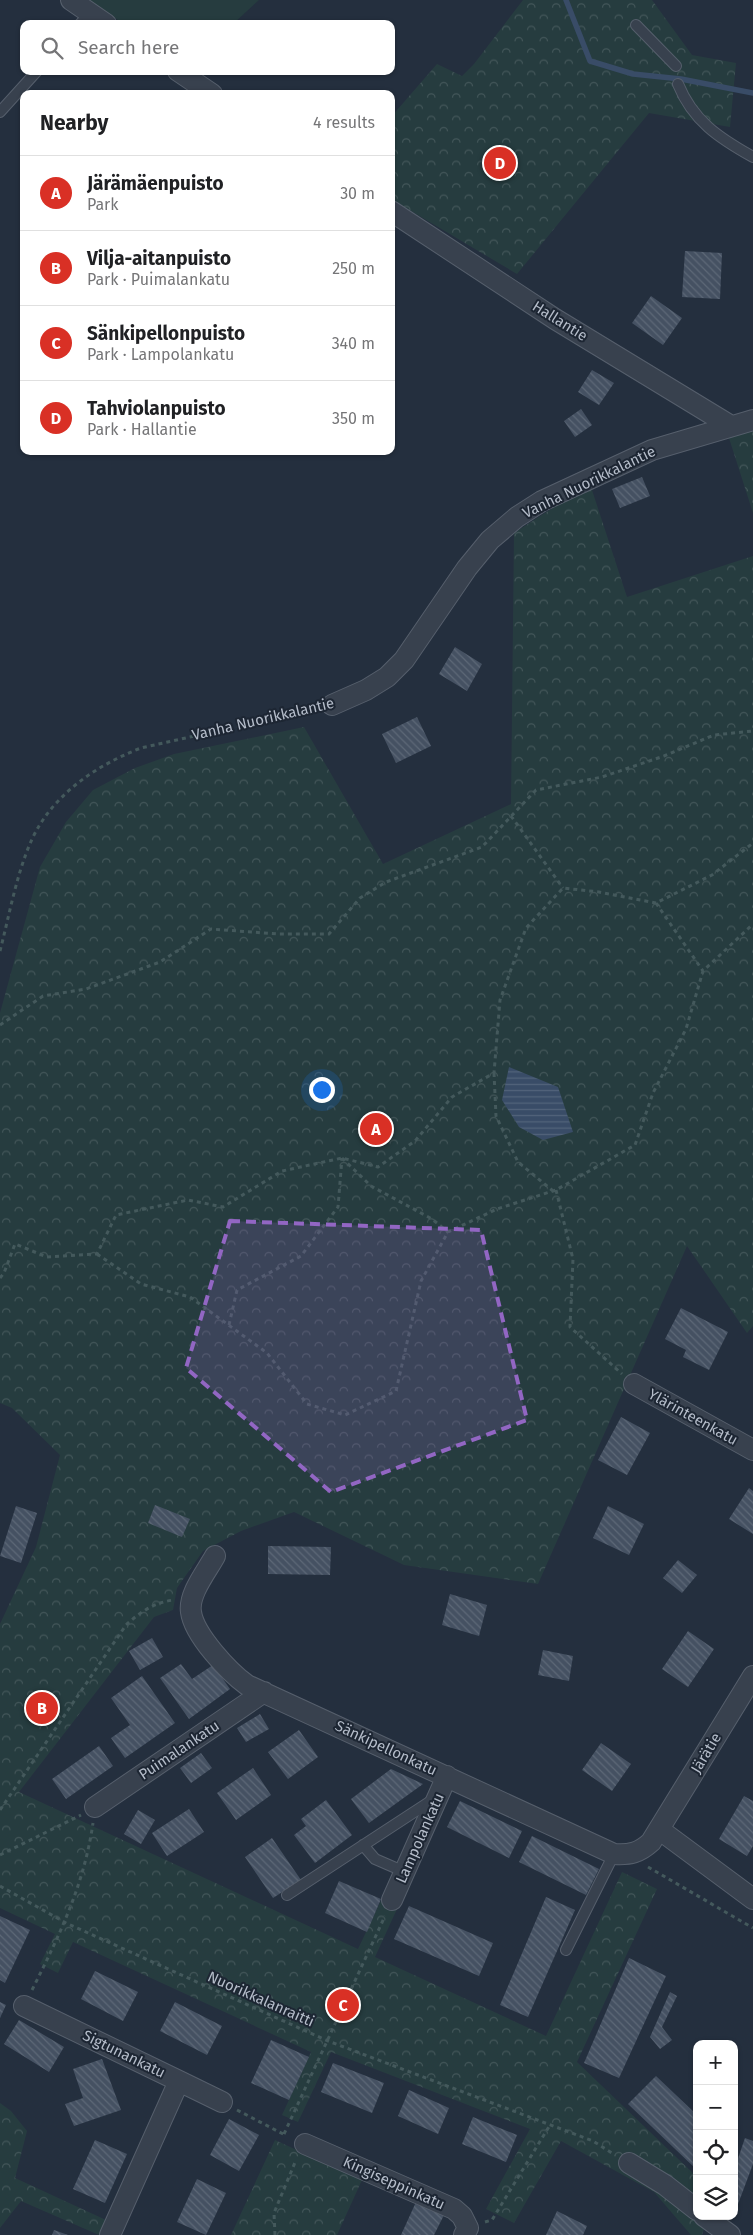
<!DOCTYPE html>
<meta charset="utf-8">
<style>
body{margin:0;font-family:"Fira Sans",sans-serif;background:#f6f6f6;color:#202124}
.controls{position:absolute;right:15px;bottom:15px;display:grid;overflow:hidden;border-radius:10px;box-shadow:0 1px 4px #0004}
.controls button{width:45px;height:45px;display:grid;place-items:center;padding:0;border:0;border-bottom:1px solid #e0e0e0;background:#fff;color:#202124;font:25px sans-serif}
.you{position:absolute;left:321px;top:1089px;width:18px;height:18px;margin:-12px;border:4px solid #fff;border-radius:50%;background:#1a73e8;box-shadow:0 0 0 8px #1a73e833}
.badge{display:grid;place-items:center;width:32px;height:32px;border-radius:50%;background:#d93025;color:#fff;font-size:16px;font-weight:700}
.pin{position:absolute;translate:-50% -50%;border:2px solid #fff;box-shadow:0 1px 5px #0006}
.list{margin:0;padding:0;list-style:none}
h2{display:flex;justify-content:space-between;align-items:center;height:65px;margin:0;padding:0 20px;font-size:21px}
h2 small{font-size:16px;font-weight:400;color:#757577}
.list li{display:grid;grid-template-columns:32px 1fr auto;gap:15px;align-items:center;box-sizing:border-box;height:75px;padding:0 20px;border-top:1px solid #e0e0e0}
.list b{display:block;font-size:19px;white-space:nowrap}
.list p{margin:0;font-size:16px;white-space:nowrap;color:#757577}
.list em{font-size:16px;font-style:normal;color:#757577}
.icon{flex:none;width:28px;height:28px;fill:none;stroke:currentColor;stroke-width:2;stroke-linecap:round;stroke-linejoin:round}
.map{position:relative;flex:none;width:753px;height:2235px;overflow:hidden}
.search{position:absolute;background:#fff;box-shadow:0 1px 4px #0004;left:20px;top:20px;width:375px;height:55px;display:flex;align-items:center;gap:12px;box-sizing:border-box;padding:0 18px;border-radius:10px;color:#757577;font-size:19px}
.panel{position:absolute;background:#fff;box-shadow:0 1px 4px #0004;left:20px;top:90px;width:375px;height:365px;border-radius:10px}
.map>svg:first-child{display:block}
.green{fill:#263c3f}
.park{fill:url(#park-crowns)}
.water{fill:url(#water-rules)}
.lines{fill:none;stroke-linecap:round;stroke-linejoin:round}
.stream{stroke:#394c67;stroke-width:5.5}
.building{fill:url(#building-back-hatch)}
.lane-casing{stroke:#565f6c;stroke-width:12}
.street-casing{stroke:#565f6c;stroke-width:22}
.path{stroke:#44595c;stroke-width:3;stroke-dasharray:4 4;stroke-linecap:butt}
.lane{stroke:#38414e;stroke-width:10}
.street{stroke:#38414e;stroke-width:20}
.marked{fill:#9266c3;fill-opacity:0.2;stroke:#9266c3;stroke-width:4;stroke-dasharray:10 6;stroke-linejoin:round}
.labels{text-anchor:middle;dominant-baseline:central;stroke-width:4;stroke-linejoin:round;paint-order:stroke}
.street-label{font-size:15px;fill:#b4bcc9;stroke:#1d2633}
</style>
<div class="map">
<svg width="753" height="2235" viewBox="0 0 753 2235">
<defs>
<pattern id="park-crowns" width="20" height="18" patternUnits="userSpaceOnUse" patternTransform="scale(1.25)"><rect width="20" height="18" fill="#263c3f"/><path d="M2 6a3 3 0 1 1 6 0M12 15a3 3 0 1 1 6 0" fill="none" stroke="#435659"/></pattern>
<pattern id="water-rules" width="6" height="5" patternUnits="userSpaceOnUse" patternTransform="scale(1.25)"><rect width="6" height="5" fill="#394c67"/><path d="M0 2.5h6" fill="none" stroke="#53647b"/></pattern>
<pattern id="building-back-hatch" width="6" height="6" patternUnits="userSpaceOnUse" patternTransform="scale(1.25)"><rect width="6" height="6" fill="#455162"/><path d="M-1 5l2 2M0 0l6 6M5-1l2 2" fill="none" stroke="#5d6877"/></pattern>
</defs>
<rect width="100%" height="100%" fill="#242f3e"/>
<path class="green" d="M88,0H259L233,24H124Z"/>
<path class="park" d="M523,0H652L692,55L736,63L730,127L649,113L517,274L391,199V117L437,64L462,76L474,64Z
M753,431V513L729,438Z
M590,484L627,597L753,556V1326L747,1333L687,1246L538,1584L404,1565L294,1512L241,1531L203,1551L177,1588L173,1610L154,1617L19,1792L358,1949L386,1890L402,1898L375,1957L546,2036L622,1872L657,1889L577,2062L697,2177V2216H708L702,2235H691L654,2192L561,2141L514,2223L486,2209L530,2129L331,2052L298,2122L282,2115L311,2052L73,1942L58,1973L40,1964L55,1934L0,1908V1624L36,1547L60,1455L12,1408L0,1403V1013L40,867L66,822L93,790L135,768L174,754L304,727L383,864L511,804L514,533Z
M0,2103L11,2111L27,2131L15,2178L106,2220L99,2235L21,2201L0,2228Z
M275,2140L362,2180L337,2235H231Z"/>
<path class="water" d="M509,1067L558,1087L573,1132L543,1140L519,1127L502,1100Z"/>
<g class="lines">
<path class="stream" d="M566,0L590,61L633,74L681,79L753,93"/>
</g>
<path class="building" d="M685,251L722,253L720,299L682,297Z
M651,296L682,318L663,345L632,323Z
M592,370L614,383L599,405L578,392Z
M581,409L592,425L575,437L564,421Z
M642,477L650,496L620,508L612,489Z
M455,647L482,664L467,691L439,674Z
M417,717L431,746L396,763L382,734Z
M681,1308L728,1332L709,1370L683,1357L686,1350L665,1339Z
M621,1417L650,1433L627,1475L598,1460Z
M749,1488L753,1491V1534L729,1519Z
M155,1505L190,1519L182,1537L148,1523Z
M16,1506L37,1513L21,1563L0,1556Z
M608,1506L644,1524L629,1555L593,1538Z
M268,1546L331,1547L330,1575L268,1574Z
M678,1560L697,1575L682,1593L663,1578Z
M450,1594L487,1605L479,1636L442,1625Z
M688,1631L714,1649L688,1687L662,1669Z
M152,1638L163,1657L140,1670L129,1651Z
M543,1650L573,1656L569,1681L538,1675Z
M181,1664L192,1679L213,1665L230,1689L189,1719L160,1678Z
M142,1676L175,1723L125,1758L111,1738L130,1725L111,1698Z
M260,1714L269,1729L246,1742L237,1728Z
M299,1730L318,1757L288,1779L268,1752Z
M601,1743L631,1764L612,1791L582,1770Z
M99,1746L113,1766L66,1799L52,1779Z
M201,1753L212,1768L191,1783L180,1768Z
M253,1768L271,1795L236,1820L217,1793Z
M391,1769L423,1784L369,1823L351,1799Z
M744,1796L753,1801V1846L747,1856L719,1839Z
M326,1800L352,1835L315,1863L294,1835L306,1826L301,1819Z
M460,1801L522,1831L509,1858L447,1827Z
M189,1809L204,1832L167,1856L152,1833Z
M138,1810L155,1820L141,1844L124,1834Z
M532,1836L599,1869L586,1895L519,1862Z
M272,1838L301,1880L273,1898L245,1857Z
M339,1881L381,1899L367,1932L325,1913Z
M546,1897L575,1910L528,2017L500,2005Z
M409,1906L493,1943L479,1976L394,1939Z
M0,1916L30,1930L5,1983L0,1980Z
M629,1958L666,1976L619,2078L584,2063Z
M95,1971L138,1992L123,2021L81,1999Z
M670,1992L677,1996L662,2027L672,2040L660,2049L650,2037Z
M0,2002L6,2005L0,2018Z
M175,2002L222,2026L207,2055L160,2031Z
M19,2020L64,2047L49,2072L4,2044Z
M271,2040L309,2057L289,2100L251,2083Z
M102,2059L121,2110L74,2126L65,2104L83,2098L73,2069Z
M333,2063L384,2083L372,2113L321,2092Z
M656,2076L697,2115V2170L628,2104Z
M409,2090L449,2108L438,2134L398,2116Z
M473,2117L517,2135L506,2162L462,2144Z
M229,2119L259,2135L239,2171L210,2155Z
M745,2138L753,2141V2164L734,2215V2170Z
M95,2140L127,2154L105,2203L73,2189Z
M197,2179L226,2193L206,2235L177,2222Z
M416,2202L444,2215L434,2235H401Z
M557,2211L587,2226L583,2235H546Z
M54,2230L68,2235H52Z"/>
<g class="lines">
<defs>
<path id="lane" d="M80,24L90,13
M636,25L676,66
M678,84C693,121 719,138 753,157
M0,112L37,71
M363,1845L375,1859L405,1872
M287,1895L434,1799
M566,1950L614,1854"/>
<path id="street" d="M71,0L106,24
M178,71L212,94
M391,211L555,319L731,426
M332,705L366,690L387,677L404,660L467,568L490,540L517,517L542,501L652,450L753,420
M634,1384L753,1450
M215,1556C207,1571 188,1594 191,1612C194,1635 229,1672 247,1685L614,1854C630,1855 639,1853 651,1842L753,1676
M95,1807L264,1692
M660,1830L753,1899
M392,1900L447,1776
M24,2006L179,2081L110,2235
M179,2081L222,2102
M305,2144L454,2209L462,2216L468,2228L464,2235
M629,2163L665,2185L697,2210
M704,2216L730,2235"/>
</defs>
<use href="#lane" class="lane-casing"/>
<use href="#street" class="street-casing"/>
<path class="path" d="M511,816L563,888
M656,903L703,971
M0,951C10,913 19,859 39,826C62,788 102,763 141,748L315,709
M0,1025L43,996L86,989L160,962L211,929L278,934H329L360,898L386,882L482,847L536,790L602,777L664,756L714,735L753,731
M494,1073L496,1116L518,1162L553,1191
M342,1158L371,1186L432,1219L448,1232
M556,1190L573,1259L570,1327L622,1374
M97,1254L141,1284L190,1297L267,1353L307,1404L345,1415L396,1391L421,1281L448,1232L497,1209L556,1190L635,1145L653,1093L686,1029L703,971L753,924
M0,1278L4,1273L15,1244L47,1257L97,1254L116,1215L188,1200L223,1207L282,1171L342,1158L378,1167L415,1141L452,1097L494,1073L500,1000L526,928L563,888L599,892L656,903L712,875L753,843
M229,1325L237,1290L301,1256L338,1207L342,1158
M0,1810L126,1625C140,1612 155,1602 174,1600
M0,1855L81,1815
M648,1867L753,1928
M0,1886L66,1923L328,2041L593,2141L615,2155
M32,1990C60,1934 84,1885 93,1823
M237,2110L285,2135
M284,2134L385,1916
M485,2222L492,2220L550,2125
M275,2235L274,2213L296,2160"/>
<use href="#lane" class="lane"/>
<use href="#street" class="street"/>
</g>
<path class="marked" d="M230,1221L481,1230L527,1420L331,1492L186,1368Z"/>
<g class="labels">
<g class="street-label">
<text transform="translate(560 321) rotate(32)">Hallantie</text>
<text transform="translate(589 482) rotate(-26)">Vanha Nuorikkalantie</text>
<text transform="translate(263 719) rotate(-13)">Vanha Nuorikkalantie</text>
<text transform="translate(693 1417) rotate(29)">Ylärinteenkatu</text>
<text transform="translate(386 1748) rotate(25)">Sänkipellonkatu</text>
<text transform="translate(179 1750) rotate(-34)">Puimalankatu</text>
<text transform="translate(706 1753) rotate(-59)">Järätie</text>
<text transform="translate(420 1838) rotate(-66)">Lampolankatu</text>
<text transform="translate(261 1999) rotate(24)">Nuorikkalanraitti</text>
<text transform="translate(124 2054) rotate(26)">Sigtunankatu</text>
<text transform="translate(394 2183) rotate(24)">Kingiseppinkatu</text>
</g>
</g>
</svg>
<div class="controls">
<button>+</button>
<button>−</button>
<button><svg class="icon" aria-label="locate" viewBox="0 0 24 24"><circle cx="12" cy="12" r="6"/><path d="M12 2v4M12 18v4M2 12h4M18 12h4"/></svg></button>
<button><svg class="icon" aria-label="layers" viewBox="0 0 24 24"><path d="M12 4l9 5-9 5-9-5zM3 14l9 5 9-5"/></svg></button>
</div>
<div class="you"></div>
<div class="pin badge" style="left:376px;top:1129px">A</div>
<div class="pin badge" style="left:42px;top:1708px">B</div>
<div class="pin badge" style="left:343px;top:2005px">C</div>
<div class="pin badge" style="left:500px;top:163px">D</div>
<div class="search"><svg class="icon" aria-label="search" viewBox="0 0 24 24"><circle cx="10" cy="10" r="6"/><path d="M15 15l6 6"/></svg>Search here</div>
<section class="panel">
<h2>Nearby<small>4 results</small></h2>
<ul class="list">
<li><span class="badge">A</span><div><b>Järämäenpuisto</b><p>Park</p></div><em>30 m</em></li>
<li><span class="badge">B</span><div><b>Vilja-aitanpuisto</b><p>Park · Puimalankatu</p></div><em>250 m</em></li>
<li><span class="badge">C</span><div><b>Sänkipellonpuisto</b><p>Park · Lampolankatu</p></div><em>340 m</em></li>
<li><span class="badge">D</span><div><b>Tahviolanpuisto</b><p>Park · Hallantie</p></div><em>350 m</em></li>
</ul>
</section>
</div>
